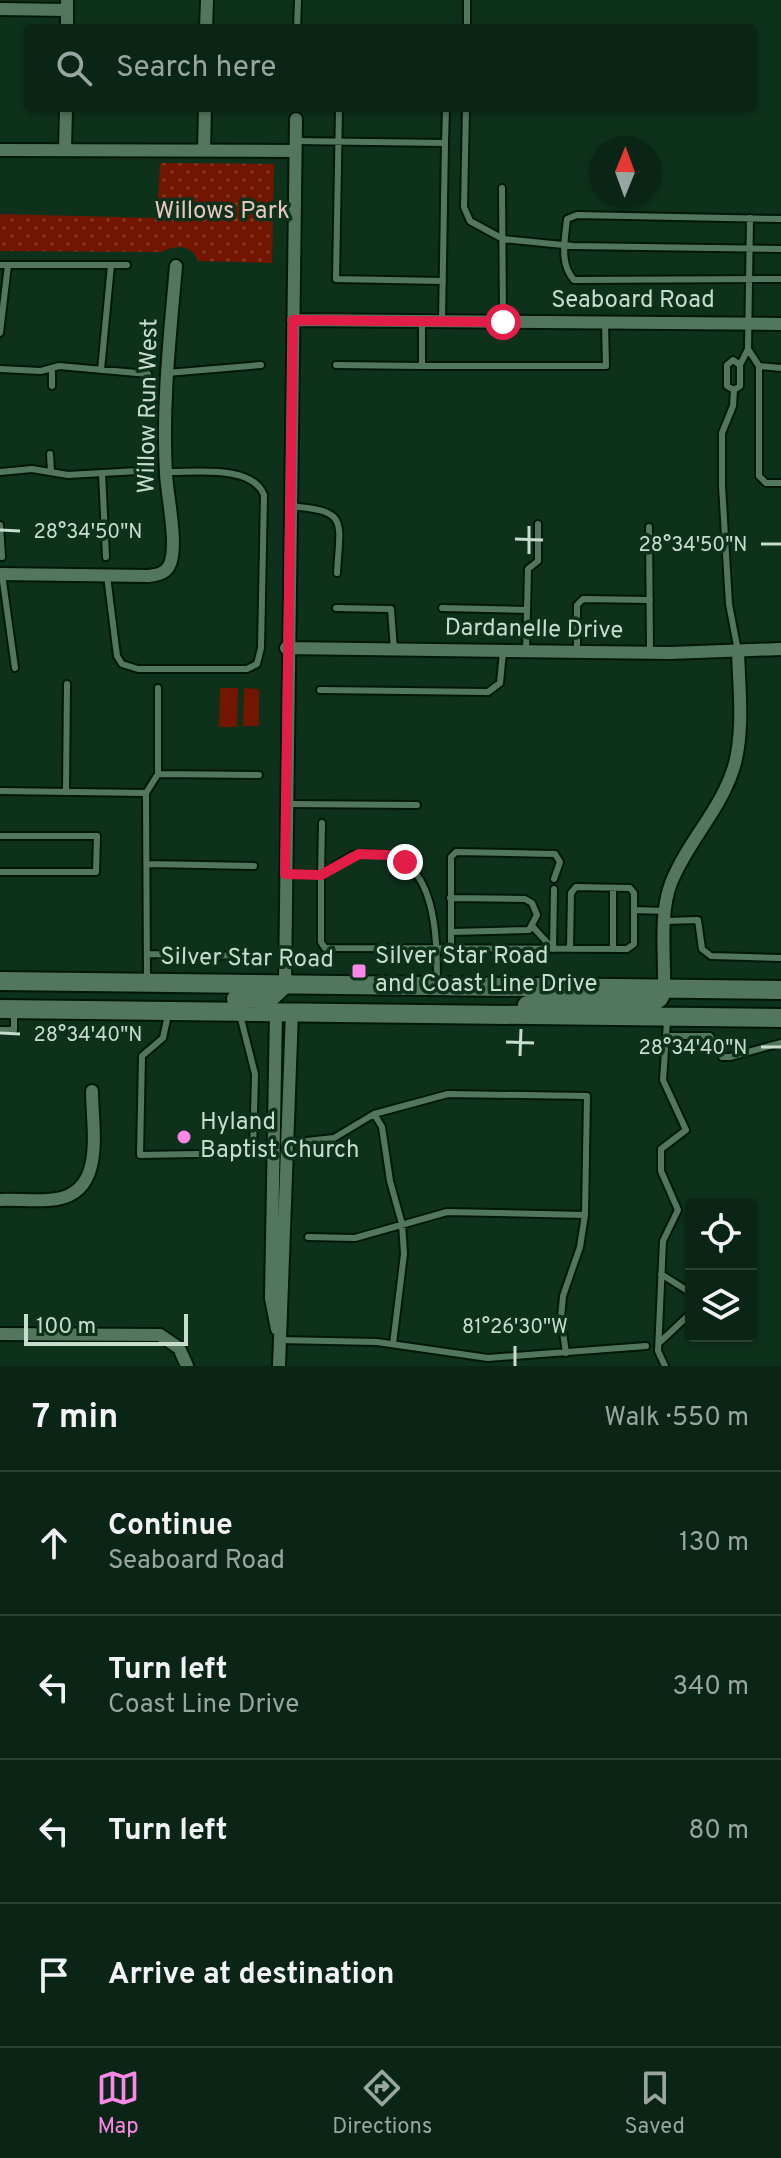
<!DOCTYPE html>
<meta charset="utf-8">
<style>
body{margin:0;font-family:Overpass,sans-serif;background:#132d1e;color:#f1f3f6}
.controls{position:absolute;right:24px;bottom:24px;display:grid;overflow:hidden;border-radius:8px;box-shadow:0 2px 6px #0004}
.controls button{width:72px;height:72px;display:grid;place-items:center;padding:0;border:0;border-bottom:2px solid #2a4234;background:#0a2515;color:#f1f3f6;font:40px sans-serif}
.compass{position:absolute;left:589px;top:136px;width:72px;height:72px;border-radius:50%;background:#0a2515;box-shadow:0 2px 6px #0004;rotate:1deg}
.scale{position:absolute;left:24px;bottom:20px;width:164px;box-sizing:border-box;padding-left:8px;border:4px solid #c8dcce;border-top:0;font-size:22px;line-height:28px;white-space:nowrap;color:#c8dcce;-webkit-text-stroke:6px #0e311c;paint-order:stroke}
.stop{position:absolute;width:24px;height:24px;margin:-18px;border:6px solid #e11d48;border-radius:50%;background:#fff}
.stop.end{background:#e11d48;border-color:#fff;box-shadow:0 2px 8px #0008}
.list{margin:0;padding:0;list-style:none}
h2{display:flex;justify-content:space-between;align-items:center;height:104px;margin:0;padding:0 32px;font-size:34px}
h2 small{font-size:26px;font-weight:400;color:#99a5a0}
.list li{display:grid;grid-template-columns:52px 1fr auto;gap:24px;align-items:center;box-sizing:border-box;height:144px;padding:0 32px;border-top:2px solid #2a4234}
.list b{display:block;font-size:30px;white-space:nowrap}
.list p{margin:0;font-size:26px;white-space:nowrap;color:#99a5a0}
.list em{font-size:26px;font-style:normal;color:#99a5a0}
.icon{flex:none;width:44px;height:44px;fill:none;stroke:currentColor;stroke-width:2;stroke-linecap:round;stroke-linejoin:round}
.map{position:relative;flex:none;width:781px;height:1366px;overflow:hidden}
.search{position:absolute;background:#0a2515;box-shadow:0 2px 6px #0004;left:24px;right:24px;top:24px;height:88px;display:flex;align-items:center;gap:20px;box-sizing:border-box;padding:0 28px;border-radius:8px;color:#99a5a0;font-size:30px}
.sheet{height:680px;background:#0a2515}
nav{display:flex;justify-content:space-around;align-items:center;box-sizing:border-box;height:112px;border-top:2px solid #2a4234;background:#0a2515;font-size:22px;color:#99a5a0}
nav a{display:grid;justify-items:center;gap:4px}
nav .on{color:#fb87e6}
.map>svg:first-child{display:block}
.green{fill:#731600}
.park{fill:url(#park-dots)}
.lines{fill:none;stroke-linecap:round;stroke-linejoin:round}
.lane-casing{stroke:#001709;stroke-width:10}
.street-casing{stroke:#001709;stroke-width:16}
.secondary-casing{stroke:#001709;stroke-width:22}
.lane{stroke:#53765e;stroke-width:6}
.street{stroke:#53765e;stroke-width:12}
.secondary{stroke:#53765e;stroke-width:18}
.route{stroke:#e11d48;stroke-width:10}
.ticks{fill:none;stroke:#c8dcce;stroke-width:3}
.poi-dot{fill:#fb87e6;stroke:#0e311c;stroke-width:3}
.labels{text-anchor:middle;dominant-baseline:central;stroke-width:7;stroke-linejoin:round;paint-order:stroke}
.park-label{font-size:24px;fill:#e9c7bf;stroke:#0e311c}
.street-label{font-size:24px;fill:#c8dcce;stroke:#0e311c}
.poi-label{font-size:24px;fill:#c8dcce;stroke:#0e311c;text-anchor:start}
.ticks-label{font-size:20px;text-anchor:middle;fill:#c8dcce;stroke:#0e311c;stroke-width:7;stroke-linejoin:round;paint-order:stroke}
</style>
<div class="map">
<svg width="781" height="1366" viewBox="0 0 781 1366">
<defs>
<pattern id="park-dots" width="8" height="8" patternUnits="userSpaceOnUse" patternTransform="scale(2)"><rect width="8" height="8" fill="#731600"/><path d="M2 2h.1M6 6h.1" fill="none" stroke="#853724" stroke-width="1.8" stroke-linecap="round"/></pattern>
</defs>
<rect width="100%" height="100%" fill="#0e311c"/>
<path class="green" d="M220,688H238L237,727H219Z
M244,688L259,689V726H243Z"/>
<path class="park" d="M160,163L274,164L272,263L198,261C192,244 175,245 161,252L0,251V214L157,218Z"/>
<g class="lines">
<defs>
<path id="lane" d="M297,28L298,0
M467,28V0
M339,108L336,279L443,281
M466,108L464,207L470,221L503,239L573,246L781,249
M296,141L445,143L442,321
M445,143L446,108
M502,188L503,322
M750,218L748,349L759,366L781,368
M781,219L577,215L567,219C565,240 559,263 574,280L781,279
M0,265H127
M422,321V366H606L605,323
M0,333L8,265
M336,365L422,366
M759,366V476L766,483H781
M0,369L41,371L59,366L148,374
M101,370L111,265
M167,373L261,365
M52,386V368
M734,390L727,386V365L733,360L740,365
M50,454L51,472
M0,472L32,469L68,475L138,471
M102,473L106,557
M289,506C349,511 340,519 337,573
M0,525L2,557
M649,527L650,653
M2,574L15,668
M107,576L117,656L122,664L138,669H247L257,664L261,648L264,495C252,464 194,473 166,472
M336,608L391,609L394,650
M442,608L527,610
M577,650V605L583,599L650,600
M738,651L729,604L722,486V433L733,406L734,390L740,386V365L748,349
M526,652L528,569L538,561V524
M158,688V774
M320,690L488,692L500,683L503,652
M0,791L146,793L147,979
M66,792L67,684
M146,793L158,774L259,775
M286,804L417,805
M0,836H97L96,872H0
M147,864L254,866
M285,874L321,875V942L325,948L627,949L634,944V893L630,888L576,887L571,893L570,949
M321,875C332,869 343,859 353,855C361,852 370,854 378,854C437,856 437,939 437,982
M321,875L322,823
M613,888V949
M450,898L525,899L532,903L537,915L529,930L451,932
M634,910L665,911
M665,921L698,920L702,949L711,956L781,958
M533,927L553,949
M451,948V857L456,852L555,854L560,862L554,879
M553,949L554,889
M147,954L254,956
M168,1015L163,1038L142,1056L140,1155L253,1153L255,1074L240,1015
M0,1030H14V1011
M666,1036H710L722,1057H730L781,1043
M374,1114L382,1127L390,1181L402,1224L404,1254L393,1344
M288,1143L334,1138L374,1114L448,1094L587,1096L585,1215L580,1247L563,1296L561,1318L566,1353
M308,1237L355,1238L447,1212L585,1215
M661,1274L691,1293
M279,1340L377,1342L488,1358L646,1346
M660,1342L691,1313
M665,1366L658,1351L663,1241L678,1210L661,1171V1149L686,1130L663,1080L667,1021"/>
<path id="street" d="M0,9L67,10
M67,28V0
M206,28L207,0
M0,150L295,151
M65,150L66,108
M204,150L205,108
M293,320L781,324
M0,574L148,576C156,575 165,574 169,566C179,548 167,496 166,474C162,405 170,335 176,266
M286,648L670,653L781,649
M285,984L296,119
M664,988C665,954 659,915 671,883C688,840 723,808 735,763C744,727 739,688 738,651
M276,1012L271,1298L277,1329
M0,1200C18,1199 39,1202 57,1199C106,1191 92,1128 92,1091
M0,1334L160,1335L179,1348L187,1366
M279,1366L292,1012"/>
<path id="secondary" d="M0,981L781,990
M236,999L270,998L285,984
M527,1005L650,1004L659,998L664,988
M0,1009L781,1018"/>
</defs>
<use href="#lane" class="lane-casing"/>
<use href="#street" class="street-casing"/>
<use href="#secondary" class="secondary-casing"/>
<use href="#lane" class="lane"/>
<use href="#street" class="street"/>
<use href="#secondary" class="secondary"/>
</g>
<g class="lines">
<path class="route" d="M405,862L388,855L359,854L321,875L285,874L293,320L503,322"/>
</g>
<path class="ticks" d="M0,530L20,531M515,539L543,540M761,544H781M529,554V526M0,1033L20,1034M506,1042L534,1043M761,1047H781M520,1056L521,1029M515,1366V1346"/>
<g class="poi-dot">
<rect x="351" y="963" width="16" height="16" rx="4"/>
<circle cx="184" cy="1137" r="8"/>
</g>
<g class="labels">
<g class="park-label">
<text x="222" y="212">Willows Park</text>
</g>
<g class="street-label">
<text x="633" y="301">Seaboard Road</text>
<text transform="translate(149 406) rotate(-89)">Willow Run West</text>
<text transform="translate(534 630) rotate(1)">Dardanelle Drive</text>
<text transform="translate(247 959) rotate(1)">Silver Star Road</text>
</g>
<g class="poi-label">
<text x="375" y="957">Silver Star Road<tspan x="375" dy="28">and Coast Line Drive</tspan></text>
<text x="200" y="1123">Hyland<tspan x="200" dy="28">Baptist Church</tspan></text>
</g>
</g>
<g class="ticks-label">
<text x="88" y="538">28°34'50"N</text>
<text x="693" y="551">28°34'50"N</text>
<text x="88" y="1041">28°34'40"N</text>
<text x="693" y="1054">28°34'40"N</text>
<text x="515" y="1333">81°26'30"W</text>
</g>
</svg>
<div class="controls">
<button><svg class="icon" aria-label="locate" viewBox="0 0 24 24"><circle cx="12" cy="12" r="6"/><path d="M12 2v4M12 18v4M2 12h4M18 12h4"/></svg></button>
<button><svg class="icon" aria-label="layers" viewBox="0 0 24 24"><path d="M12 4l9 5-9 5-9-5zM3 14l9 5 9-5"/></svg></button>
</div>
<svg class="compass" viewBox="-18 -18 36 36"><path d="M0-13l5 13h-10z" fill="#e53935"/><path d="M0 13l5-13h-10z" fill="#99a5a0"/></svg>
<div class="scale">100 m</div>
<div class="stop" style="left:503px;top:322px"></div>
<div class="stop end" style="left:405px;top:862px"></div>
<div class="search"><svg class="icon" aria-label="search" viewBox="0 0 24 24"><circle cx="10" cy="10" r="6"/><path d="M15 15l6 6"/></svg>Search here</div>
</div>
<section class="sheet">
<h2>7 min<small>Walk · 550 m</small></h2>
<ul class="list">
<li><svg class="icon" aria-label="ahead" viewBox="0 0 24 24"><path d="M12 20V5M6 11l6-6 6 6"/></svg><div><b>Continue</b><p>Seaboard Road</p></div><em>130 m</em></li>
<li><svg class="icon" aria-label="left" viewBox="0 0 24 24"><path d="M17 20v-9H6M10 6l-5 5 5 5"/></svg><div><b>Turn left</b><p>Coast Line Drive</p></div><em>340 m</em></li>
<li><svg class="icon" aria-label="left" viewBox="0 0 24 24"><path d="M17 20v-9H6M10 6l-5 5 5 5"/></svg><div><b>Turn left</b></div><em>80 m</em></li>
<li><svg class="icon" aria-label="arrive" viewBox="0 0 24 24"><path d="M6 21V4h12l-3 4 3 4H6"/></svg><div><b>Arrive at destination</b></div></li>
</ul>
</section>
<nav>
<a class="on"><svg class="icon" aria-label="map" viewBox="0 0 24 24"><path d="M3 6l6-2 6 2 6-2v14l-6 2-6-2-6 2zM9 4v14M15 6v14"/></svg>Map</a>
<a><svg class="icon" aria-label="directions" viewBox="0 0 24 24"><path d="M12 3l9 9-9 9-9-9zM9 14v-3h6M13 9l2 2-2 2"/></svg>Directions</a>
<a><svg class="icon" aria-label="saved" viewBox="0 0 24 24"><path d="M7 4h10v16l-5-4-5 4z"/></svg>Saved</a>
</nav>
